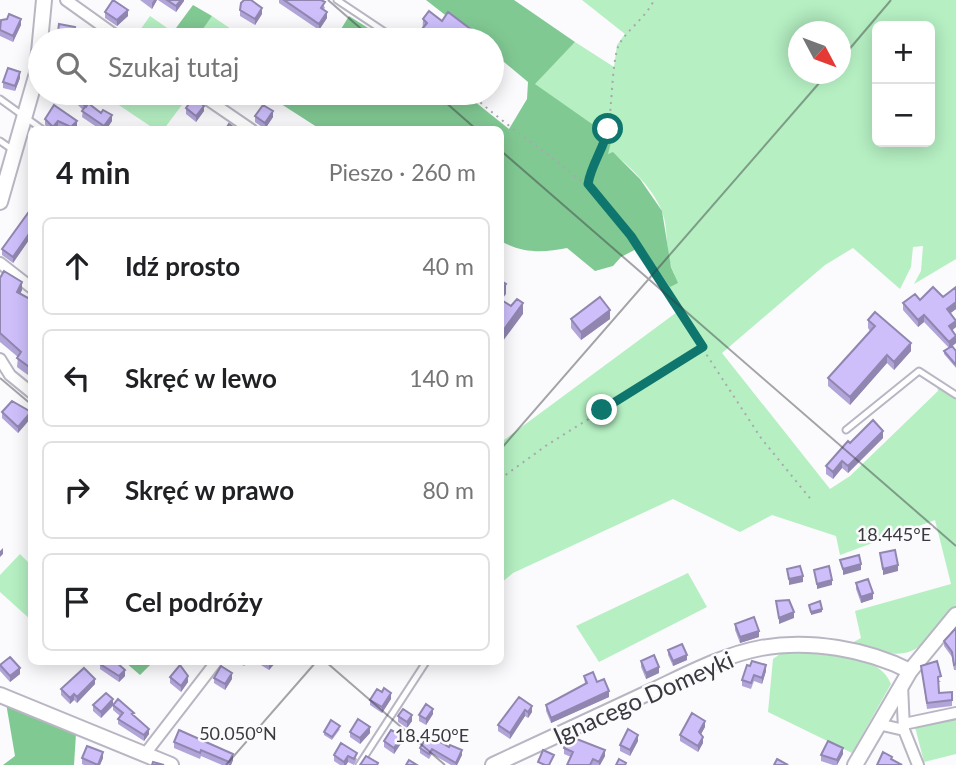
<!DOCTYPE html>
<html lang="pl">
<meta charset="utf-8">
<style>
body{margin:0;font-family:Lato,sans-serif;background:#f6f6f6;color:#202124}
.controls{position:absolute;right:21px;top:21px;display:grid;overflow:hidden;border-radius:10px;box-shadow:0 4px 18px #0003}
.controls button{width:63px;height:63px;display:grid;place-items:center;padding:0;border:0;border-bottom:2px solid #e0e0e0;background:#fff;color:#202124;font:35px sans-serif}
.compass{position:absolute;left:788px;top:21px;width:63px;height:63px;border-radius:50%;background:#fff;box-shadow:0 4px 18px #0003;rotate:131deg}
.stop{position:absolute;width:21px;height:21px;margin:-16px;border:5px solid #0f766e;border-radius:50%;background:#fff}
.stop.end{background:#0f766e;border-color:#fff;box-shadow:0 2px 7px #0008}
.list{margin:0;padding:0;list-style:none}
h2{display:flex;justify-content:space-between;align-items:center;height:91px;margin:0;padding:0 28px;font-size:30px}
h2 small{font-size:23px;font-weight:400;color:#757577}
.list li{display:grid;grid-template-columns:46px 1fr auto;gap:21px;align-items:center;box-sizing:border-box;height:98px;margin:0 14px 14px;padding:0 14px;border:2px solid #e0e0e0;border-radius:10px}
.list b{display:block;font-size:26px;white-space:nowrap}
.list em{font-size:23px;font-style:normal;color:#757577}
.icon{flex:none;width:38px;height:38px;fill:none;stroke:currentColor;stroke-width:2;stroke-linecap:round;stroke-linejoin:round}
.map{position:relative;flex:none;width:956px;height:765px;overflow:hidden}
.search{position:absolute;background:#fff;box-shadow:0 4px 18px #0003;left:28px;top:28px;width:476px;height:77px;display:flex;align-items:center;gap:18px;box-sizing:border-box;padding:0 24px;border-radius:38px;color:#757577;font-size:26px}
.panel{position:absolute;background:#fff;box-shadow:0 4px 18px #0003;left:28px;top:126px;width:476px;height:539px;border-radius:10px}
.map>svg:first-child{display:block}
.green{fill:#b5efc2;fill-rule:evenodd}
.forest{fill:#81c993}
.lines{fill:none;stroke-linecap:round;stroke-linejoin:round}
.lane-casing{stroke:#b9b6c3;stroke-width:9}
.street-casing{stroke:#b9b6c3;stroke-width:14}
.secondary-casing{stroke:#b9b6c3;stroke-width:18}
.path{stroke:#a9a8ac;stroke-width:2;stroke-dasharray:2 5;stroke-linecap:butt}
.lane{stroke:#fff;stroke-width:5}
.street{stroke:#fff;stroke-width:10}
.secondary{stroke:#fff;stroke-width:14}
.wall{fill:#b1a4d8}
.shaded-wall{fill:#9086b0}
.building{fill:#cebffb;stroke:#9086b0;stroke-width:2}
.route{stroke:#0f766e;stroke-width:9}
.ticks{fill:none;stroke:#3a393e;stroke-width:2;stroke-opacity:0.45}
.labels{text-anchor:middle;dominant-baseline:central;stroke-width:5;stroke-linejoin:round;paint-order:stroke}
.street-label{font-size:24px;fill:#3a393e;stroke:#fbfafd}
.ticks-label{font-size:18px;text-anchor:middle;fill:#3a393e;stroke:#fbfafd;stroke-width:5;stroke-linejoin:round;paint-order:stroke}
</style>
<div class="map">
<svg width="956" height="765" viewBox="0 0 956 765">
<rect width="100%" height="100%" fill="#fbfafd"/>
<path class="green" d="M582,0H956V259L914,284L921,271L923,246L913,247L911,267L900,289L853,248L825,265L722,353L830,489L850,476L938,391L937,386L956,399V610C911,658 914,661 848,645L861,638L855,611L951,584L935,520L840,555L836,536L772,515L740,532L673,499L513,573L501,583L500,443L677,312L634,250L642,246L675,275C666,260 668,240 665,222C660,195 634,170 613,153L608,154L534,84L575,42L614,67L617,45L625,34ZM877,26H930V142H877ZM799,32H841V74H799Z
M150,16L173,32L178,40H133Z
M212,16L247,40H192Z
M101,93H188L190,94L164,129L156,130Z
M20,554L31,565V620L0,592V575Z
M688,573L707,607L599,662L576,626Z
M809,653C836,657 880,655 891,684L852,753L768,712L773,659L780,654Z
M956,716V754L924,762L915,727Z"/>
<path class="forest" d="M426,0H514L575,42L535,84L612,138L608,154L613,152L640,179L662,211L671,267L678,283L670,287L642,246L621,257L613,266L595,271L567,248C543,253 521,253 501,241L500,130L320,129L264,93H464L509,129L527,99L528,82L492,52V40H477Z
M193,5L212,16L197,37L178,40L173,32Z
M349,16L387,40H325L338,34Z
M125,662H153L140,675Z
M6,703L76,734L74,765H3L15,756Z"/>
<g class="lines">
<defs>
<path id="lane" d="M337,0L397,40
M0,99L43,130
M0,141L13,150
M846,430L919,371L956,395
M359,765L426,662"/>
<path id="street" d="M66,0L122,40
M198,93L252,130
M0,263L32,288
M0,359L10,375L32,393
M902,685L904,730L918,765
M878,724L904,730
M904,724L956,713
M145,754L216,662"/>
<path id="secondary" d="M0,202L37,73L44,0
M0,695L171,765
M493,765C546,740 599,716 652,691C686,675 723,655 761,648C809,639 867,649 910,671
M855,765L910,671L956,615"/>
</defs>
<use href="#lane" class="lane-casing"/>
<use href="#street" class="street-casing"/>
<use href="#secondary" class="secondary-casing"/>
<path class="path" d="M470,93C516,136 572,166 614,213L761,438L813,502
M588,184C591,165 605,148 608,128C612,108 612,63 618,47C624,32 646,18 654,0
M500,479L547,445L702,348"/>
<use href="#lane" class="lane"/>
<use href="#street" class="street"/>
<use href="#secondary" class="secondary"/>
</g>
<path class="wall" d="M140,0H157L152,9Z
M158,0H184V1L176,12Z
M279,0H321L325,8L323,10L327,18L319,30L279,3Z
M240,10L262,14L255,25L240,16Z
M105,12L128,16L117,26L105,18Z
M423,19L442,21L485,40H422Z
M0,21L21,25L13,42L0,36Z
M20,78L15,91L3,88V82Z
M230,93H244L240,99Z
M76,97L95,99L91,105L112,121L106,130H101L82,117L83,110L76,103Z
M54,105L77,127L75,130H64L58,127L56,130H50L45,125V119Z
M186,108L204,111L196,122L186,114Z
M255,116L273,117L265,129L255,122Z
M32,215V238L31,237L13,263L2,255V249Z
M0,278L22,290L20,294L32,300V378L17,367L18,357L0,342Z
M956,287V309L950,313L956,327L952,330L956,336V343L952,346L956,351V368L944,354V351L949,348L924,322L918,327L903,310V303L943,297Z
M571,319H610L581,340L571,328Z
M868,320L911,351L894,370L887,363L850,405L828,386V378L870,331L868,328Z
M2,412L31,418L18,433L2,418Z
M883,438L848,473L842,468L833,479L826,474V466L850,443Z
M856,583L873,599L861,603L856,589Z
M735,624L759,637L740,643L735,630Z
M956,628V670H954L952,657L944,646V641Z
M668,650L687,660L673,666L668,655Z
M641,661L659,673L646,679L641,667Z
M237,662H248L244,666Z
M256,662H276L269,670Z
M100,664L125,676L119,682L100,669Z
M0,665L20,674L10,682L0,671Z
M921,666L941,682H938L939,693L952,692V706L927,709Z
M766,671L762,684L754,681L751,689L742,686V680Z
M584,676L609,697L551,723L546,711V705L585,684Z
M170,677L188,682L181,692L170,683Z
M214,678L232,679L225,690L214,683Z
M95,684L77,703L74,700L70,704L61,695V689Z
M519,697L532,712L528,718L525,716L510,739L498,731V725Z
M391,699L382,713L370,705V700Z
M113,704L134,716L149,734L144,741L118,724V719L120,716L113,710V706L101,718L93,711V705Z
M433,714L426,725L419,721V715Z
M398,716L412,721L407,728L398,722Z
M705,727L700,735L703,743L698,752L680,741V735Z
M340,729L332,740L324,735V732Z
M350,732L370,733L360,744L350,737Z
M428,735L462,755L457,765H451L432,754L429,759L420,753V748Z
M384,741L402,742L394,754L384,747Z
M638,741L630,756L620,751V745Z
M174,742L233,760L231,765H222L201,756L200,759L174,748Z
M341,743L357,759L354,765L348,762L346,765H340L334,761V755Z
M564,748L605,756L600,765H567L571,757L564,754Z
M843,754L837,765H833L821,761V755Z
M82,758H103L100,765H84L82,764Z"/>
<path class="shaded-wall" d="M154,0H157L152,9V3Z
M181,0H184V1L176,12V6Z
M262,8V14L255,25V19Z
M128,10V16L117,26V20Z
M327,12V18L319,30V24Z
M21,19V25L13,42V36Z
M75,27V33L73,40H70Z
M20,72V78L15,91V86Z
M95,93V99L86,112V107Z
M204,106V111L196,122V116Z
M273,111V117L265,129V123Z
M112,115V121L106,130H104V126Z
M58,121V127L56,130H53V127Z
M77,121V127L75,130H71V127Z
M31,231V237L13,263V257Z
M22,282V290L17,300V292Z
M506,284V294L500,302V291Z
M956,302V309L947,316V309Z
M523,303V314L500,345V335Z
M610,310V319L581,340V332Z
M924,315V322L918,327V320Z
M956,321V327L949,333V326Z
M956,336V343L949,349V342Z
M911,343V351L894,370V362Z
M887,355V363L850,405V397Z
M31,412V418L18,433V427Z
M883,431V438L848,473V466Z
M842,461V468L833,479V472Z
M3,548V554L0,557V551Z
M861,564V570L843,575V569Z
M898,565V571L883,575V569Z
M803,576V582L789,585V579Z
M832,580V585L817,589V584Z
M873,593V599L861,603V597Z
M822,609V612L811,615V612Z
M794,612V618L779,624V618Z
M759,631V637L740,643V637Z
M687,655V660L673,666V661Z
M272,662H276L269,670V665Z
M766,665V671L762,684V678Z
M659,667V673L646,679V673Z
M20,668V674L10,682V676Z
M125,670V676L119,682V676Z
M232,673V679L225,690V684Z
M188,676V682L181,692V686Z
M95,679V684L77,703V697Z
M609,691V697L551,723V718Z
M391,693V699L382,713V707Z
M74,694V700L70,704V698Z
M113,699V705L101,718V712Z
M532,706V712L528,718V712Z
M433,709V714L426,725V719Z
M525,710V716L510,739V733Z
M412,715V721L407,728V722Z
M705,721V727L699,738V732Z
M370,727V733L360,744V738Z
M149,729V734L144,741V735Z
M638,735V741L630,756V750Z
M402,736V742L394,754V748Z
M703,737V743L698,752V746Z
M843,748V754L837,765V760Z
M462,750V755L457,765H456V763Z
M605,750V756L600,765H599V762Z
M103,752V758L100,765H98Z
M233,754V760L231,765H229Z
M348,756V762L346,765H344V762Z"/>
<path class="building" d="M113,0L128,10L117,20L105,12Z
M167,0H181L176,6Z
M244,0H251L262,8L255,19L240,10L241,3Z
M284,0H321L325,2L321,8L327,12L319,24Z
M429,11L442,21L448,12L485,40H437L422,29L427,23L423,19Z
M9,14L21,19L13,36L0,30L1,20L7,19Z
M59,24L75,27L70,40H57Z
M8,68L20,72L15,86L3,82Z
M79,93H95L86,107L76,97Z
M194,97L204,106L196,116L186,108Z
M88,103L101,113L103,110L112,115L104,126L82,111Z
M54,105L77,121L71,127L58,121L53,127L45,119Z
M263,105L273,111L265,123L255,116Z
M229,124L237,130H225Z
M28,213L32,215V232L31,231L13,257L2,249Z
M4,271L22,282L17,292L32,300V324L30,328L32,329V369L17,358L21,352L0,333V278Z
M500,280L506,284L500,291Z
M933,287L943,297L956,287V302L947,309L956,321L949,326L956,336L949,342L924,315L918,320L903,303L915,294L920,300Z
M600,297L610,310L581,332L571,319Z
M500,299L511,306L517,299L523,303L500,335Z
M875,312L911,343L894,362L887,355L850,397L828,378L875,326L868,320Z
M952,346L956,351V365L944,351Z
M12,401L31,412L18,427L2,412Z
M873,420L883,431L848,466L842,461L833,472L826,466L848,441L850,443Z
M895,550L898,565L883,569L880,553Z
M859,555L861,564L843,569L840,560Z
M800,566L803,576L789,579L787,569Z
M829,566L832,580L817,584L814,570Z
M868,579L873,593L861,597L856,583Z
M789,600L794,612L779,618L776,601Z
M820,601L822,609L811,612L809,605Z
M754,617L759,631L740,637L735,624Z
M956,628V664L954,665L952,652L944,641Z
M682,644L687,655L673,661L668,650Z
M654,655L659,667L646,673L641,661Z
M10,657L20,668L10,676L0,665Z
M752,661L766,665L762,678L754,675L751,683L742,680L747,665L750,666Z
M937,661L941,676L938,677L939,693L952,692V700L927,703L921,666Z
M102,662H116L125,670L119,676L100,664Z
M180,665L188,676L181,686L170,677Z
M221,666L232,673L225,684L214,678Z
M84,668L95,679L77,697L74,694L70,698L61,689Z
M593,672L597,682L604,679L609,691L551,718L546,705L587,683L584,676Z
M384,688L391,693L382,707L370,700L377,689L382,692Z
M106,693L113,699L101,712L93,705Z
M519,697L532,706L528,712L525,710L510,733L498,725Z
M118,699L134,713L132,714L149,729L144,735L118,719L123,713L113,705Z
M426,704L433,709L426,719L419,715Z
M403,709L412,715L407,722L398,716Z
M692,713L705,721L699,732L703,737L698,746L680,735Z
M358,719L370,727L360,738L350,732Z
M331,720L340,726L332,737L324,732Z
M628,729L638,735L630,750L620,745Z
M179,730L233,754L229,762L201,750L200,753L174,742Z
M391,730L402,736L394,748L384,741Z
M428,735L449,747L450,745L462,750L456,763L432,749L429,754L420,748Z
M569,736L605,750L599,762L593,759L590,765H567L573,752L564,748Z
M828,741L843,748L837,760L821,755Z
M341,743L357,753L354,759L348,756L344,762L334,755Z
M87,746L103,752L98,765L82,758Z
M543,750L554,755L549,765H545L538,762Z
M883,752L892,757L891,759L902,765H877Z
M366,756L378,763L377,765H360Z
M619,759L626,763L625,765H616Z
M777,759L788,765H774Z
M409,760L417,765H406Z
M153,762L164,765H152Z"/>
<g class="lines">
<path class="route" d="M602,410L703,347L631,236L588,184C591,165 604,148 608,129"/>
</g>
<path class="ticks" d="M328,0L374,40M841,59L891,0M435,93L477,130M500,150L956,546M0,378L32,405M500,450L827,74M326,662L445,765M226,765L316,662"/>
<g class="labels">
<g class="street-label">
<text transform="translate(643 697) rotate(-24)">Ignacego Domeyki</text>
</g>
</g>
<g class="ticks-label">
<text x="894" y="541">18.445°E</text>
<text x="238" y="740">50.050°N</text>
<text x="432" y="742">18.450°E</text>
</g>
</svg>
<div class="controls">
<button>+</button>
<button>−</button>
</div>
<svg class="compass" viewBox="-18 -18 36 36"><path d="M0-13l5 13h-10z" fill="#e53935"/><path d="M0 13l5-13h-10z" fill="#757577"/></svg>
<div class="stop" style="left:608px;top:129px"></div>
<div class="stop end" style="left:602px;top:410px"></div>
<div class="search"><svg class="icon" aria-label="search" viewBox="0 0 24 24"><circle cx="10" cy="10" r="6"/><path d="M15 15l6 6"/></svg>Szukaj tutaj</div>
<section class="panel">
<h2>4 min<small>Pieszo · 260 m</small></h2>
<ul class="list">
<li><svg class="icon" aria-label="ahead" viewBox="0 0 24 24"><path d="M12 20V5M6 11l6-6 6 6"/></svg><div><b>Idź prosto</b></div><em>40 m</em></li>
<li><svg class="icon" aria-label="left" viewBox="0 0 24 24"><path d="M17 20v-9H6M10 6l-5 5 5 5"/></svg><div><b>Skręć w lewo</b></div><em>140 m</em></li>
<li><svg class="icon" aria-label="right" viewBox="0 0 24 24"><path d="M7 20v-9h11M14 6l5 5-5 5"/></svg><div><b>Skręć w prawo</b></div><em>80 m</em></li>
<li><svg class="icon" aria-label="arrive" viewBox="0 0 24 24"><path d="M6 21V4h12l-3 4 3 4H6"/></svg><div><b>Cel podróży</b></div></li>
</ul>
</section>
</div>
